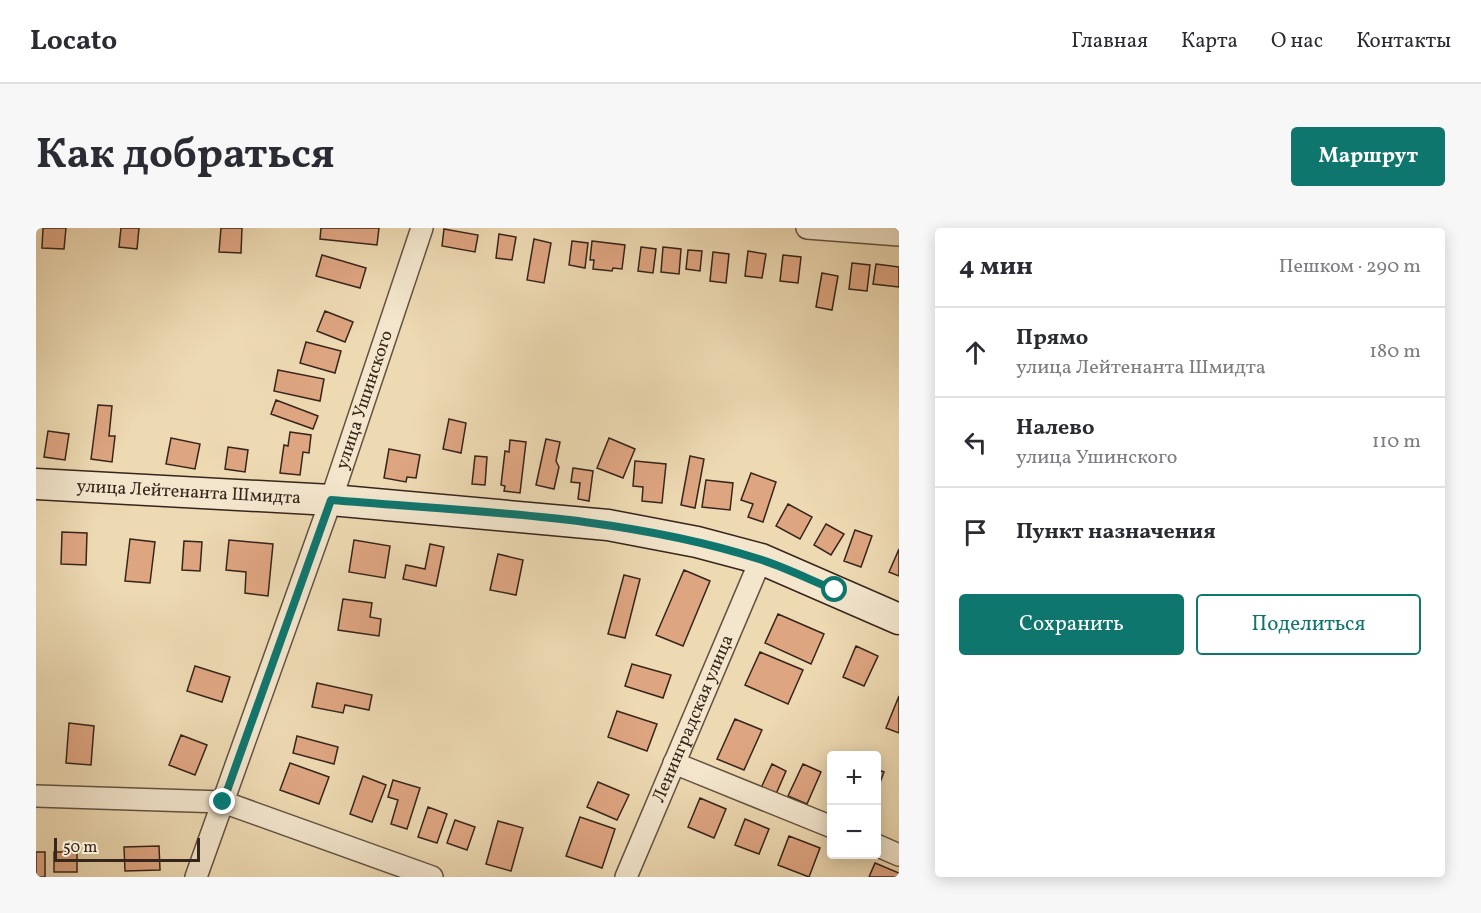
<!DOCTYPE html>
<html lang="ru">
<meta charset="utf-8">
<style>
body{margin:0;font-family:Vollkorn,serif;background:#f7f7f7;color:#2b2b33}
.controls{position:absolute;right:18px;bottom:18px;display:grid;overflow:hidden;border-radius:6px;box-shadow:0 3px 15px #0003}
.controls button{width:54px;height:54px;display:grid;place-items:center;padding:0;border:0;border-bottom:2px solid #e1e1e2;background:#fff;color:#2b2b33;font:30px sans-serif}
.scale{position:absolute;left:18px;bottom:15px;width:146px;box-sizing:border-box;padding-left:6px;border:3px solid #37251b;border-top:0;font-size:16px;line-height:21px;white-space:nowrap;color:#37251b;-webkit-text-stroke:4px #f3e6cd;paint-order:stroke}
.stop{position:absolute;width:18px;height:18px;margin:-14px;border:4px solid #0f766e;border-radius:50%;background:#fff}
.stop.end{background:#0f766e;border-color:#fff;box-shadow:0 2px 6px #0008}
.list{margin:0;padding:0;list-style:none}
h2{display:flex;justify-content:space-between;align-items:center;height:78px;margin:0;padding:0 24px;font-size:26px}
h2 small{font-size:20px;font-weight:400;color:#7c7c81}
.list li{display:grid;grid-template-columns:39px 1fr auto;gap:18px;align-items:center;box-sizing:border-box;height:90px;padding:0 24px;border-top:2px solid #e1e1e2}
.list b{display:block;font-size:22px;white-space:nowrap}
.list p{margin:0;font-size:20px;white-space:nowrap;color:#7c7c81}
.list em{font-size:20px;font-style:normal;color:#7c7c81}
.actions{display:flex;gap:12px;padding:18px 24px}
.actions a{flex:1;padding:14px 0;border:2px solid #0f766e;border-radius:6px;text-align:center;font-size:21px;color:#0f766e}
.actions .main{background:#0f766e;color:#fff}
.icon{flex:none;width:33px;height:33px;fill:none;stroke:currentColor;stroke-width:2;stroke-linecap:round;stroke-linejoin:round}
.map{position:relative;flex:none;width:863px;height:649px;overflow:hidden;border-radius:6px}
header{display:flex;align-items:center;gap:36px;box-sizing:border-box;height:84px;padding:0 30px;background:#fff;border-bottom:2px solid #e1e1e2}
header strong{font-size:28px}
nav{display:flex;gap:33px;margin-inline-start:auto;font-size:21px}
.intro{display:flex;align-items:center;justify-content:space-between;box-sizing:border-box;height:144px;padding:0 36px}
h1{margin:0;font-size:42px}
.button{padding:15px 27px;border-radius:6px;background:#0f766e;color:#fff;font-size:21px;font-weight:700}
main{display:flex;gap:36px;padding:0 36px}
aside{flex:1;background:#fff;border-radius:6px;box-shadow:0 3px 15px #0003}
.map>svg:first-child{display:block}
.building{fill:#dea581;stroke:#37251b;stroke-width:1.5}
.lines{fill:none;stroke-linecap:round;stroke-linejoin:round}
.street-casing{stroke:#645241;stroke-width:24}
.secondary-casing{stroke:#37251b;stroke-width:33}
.street{stroke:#f3e6cd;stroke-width:21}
.secondary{stroke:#f3e6cd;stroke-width:30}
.route{stroke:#0f766e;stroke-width:8}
.labels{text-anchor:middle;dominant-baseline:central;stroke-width:6;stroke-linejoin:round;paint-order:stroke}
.street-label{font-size:18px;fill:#37251b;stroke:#f3e6cd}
</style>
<header>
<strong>Locato</strong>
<nav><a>Главная</a><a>Карта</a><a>О нас</a><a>Контакты</a></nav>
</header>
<div class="intro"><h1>Как добраться</h1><a class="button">Маршрут</a></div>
<main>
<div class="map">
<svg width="863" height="649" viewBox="0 0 863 649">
<rect width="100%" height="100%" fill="#edd9b2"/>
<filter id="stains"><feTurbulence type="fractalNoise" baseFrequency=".00333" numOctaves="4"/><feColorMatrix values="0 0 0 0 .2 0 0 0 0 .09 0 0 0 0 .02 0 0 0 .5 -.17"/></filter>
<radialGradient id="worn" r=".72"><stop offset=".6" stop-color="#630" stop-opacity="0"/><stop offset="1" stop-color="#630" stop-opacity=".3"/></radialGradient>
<path class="building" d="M7,0H30L28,21L6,20Z
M85,0H103L101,21L83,19Z
M185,0H206L205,25L183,24Z
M285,0H343L341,17L284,11Z
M408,1L442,7L439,24L406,18Z
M463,6L480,9L476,32L460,30Z
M498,11L515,15L508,55L491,52Z
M536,13L552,15L549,40L533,37Z
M556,13L589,17L586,41L577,40L576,43L557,41L558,32H554Z
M605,19L620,21L617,45L602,43Z
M627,19L645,21L643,46L625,44Z
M652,22L666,23L664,43L650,41Z
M712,23L730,26L726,50L709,48Z
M677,24L693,26L690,55L674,53Z
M286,27L330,40L324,60L280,48Z
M747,27L765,29L762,55L744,53Z
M816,35L834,37L831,63L813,61Z
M840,36L863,39V59L837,56Z
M786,45L802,48L796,82L780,79Z
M289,83L317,94L309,114L281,103Z
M270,114L305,123L299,145L264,135Z
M242,142L288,151L284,173L238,163Z
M240,172L282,188L277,201L235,186Z
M62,177L76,178L73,208H79L76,234L55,231Z
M413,191L430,195L425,225L407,221Z
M12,203L33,206L29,232L8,229Z
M254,204L275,207L273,225L267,224L264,247L244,245L248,217L252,218Z
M135,210L164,216L159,241L130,236Z
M573,210L599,221L587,250L561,240Z
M510,211L524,214L520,233L523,239L518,261L500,257Z
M474,212L490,214L484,265L468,263L469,258L465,257L469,223L473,224Z
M192,219L212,222L209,244L189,241Z
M353,221L384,227L380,250L371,249L370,254L348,250Z
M439,228L451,229L449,257L436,256Z
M654,228L668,231L659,280L645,277Z
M599,233L630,236L626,275L606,273L607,259L597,258Z
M537,240L557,243L553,273L542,271L544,255L535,254Z
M715,245L740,254L727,294L712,289L717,276L705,272Z
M670,252L697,255L694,282L666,279Z
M752,276L776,289L764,311L740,298Z
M790,296L808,306L795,327L778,317Z
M819,302L836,308L825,339L808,333Z
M26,304L51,305L50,337L25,336Z
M94,311L119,314L114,355L89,353Z
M193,312L237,316L232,368L209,365L210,344L190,342Z
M318,312L354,318L349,350L313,344Z
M148,313L166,314L164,343L146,342Z
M394,316L408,319L400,358L367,351L370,337L389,341Z
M863,321V348L853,344Z
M462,326L487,332L480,367L454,362Z
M648,342L674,353L647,418L620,407Z
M588,347L604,351L589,410L572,406Z
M307,371L336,375L334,389L345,391L343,408L302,402Z
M742,386L788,406L775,436L729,415Z
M820,418L842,428L828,458L807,449Z
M724,424L767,442L752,476L709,457Z
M596,436L635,447L627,470L589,458Z
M159,438L194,449L186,474L151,463Z
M281,455L336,467L333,482L309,477L307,485L276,479Z
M863,468V505L850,500Z
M581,483L621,496L611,523L572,509Z
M699,491L726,502L708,542L681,531Z
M33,495L58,498L55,537L30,535Z
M145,507L171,517L159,547L133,537Z
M261,508L302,519L298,536L257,525Z
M254,535L293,549L283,576L244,562Z
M736,536L750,543L740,566L725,560Z
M767,536L785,544L771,576L752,568Z
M840,541L848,544L840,565Z
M327,548L350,557L336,594L314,586Z
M357,552L384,560L371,601L355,596L362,572L352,569Z
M562,554L593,567L581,592L551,579Z
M664,570L690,581L678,610L652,599Z
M392,579L411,586L401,615L382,609Z
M544,589L579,601L566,640L530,628Z
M709,591L733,601L723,626L699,617Z
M419,592L439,599L431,622L411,615Z
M462,593L487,600L475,643L450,636Z
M753,608L784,620L773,649L742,637Z
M123,618L124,642L89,643L88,619Z
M0,624H9V649H0Z
M18,624H41V644H18Z
M839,635L863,645V649H833Z"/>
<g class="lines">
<defs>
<g id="street">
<path d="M771,0L863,7"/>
<path d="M638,535L796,599"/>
<path d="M0,568L187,574L396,649"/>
<path d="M840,617L863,627"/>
<path id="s1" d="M160,649L295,272L386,0"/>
<path id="s2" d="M590,649L725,331"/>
</g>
<g id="secondary">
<path id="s3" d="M0,256L295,272L572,297L661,314L725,331L863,391"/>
</g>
</defs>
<use href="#street" class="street-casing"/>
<use href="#secondary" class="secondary-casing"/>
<use href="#street" class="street"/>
<use href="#secondary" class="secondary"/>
</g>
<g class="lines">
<path class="route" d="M187,574L295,272C438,284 585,287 723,331C749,339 774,352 799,362"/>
</g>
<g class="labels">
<g class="street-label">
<text stroke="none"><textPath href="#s1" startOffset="506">улица Ушинского</textPath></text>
<text stroke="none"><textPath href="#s3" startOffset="153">улица Лейтенанта Шмидта</textPath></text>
<text stroke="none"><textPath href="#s2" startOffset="172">Ленинградская улица</textPath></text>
</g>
</g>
<rect width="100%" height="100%" filter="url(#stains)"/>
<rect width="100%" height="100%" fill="url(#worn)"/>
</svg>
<div class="controls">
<button>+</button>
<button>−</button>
</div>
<div class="scale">50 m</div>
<div class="stop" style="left:799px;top:362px"></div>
<div class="stop end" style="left:187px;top:574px"></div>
</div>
<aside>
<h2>4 мин<small>Пешком · 290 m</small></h2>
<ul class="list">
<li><svg class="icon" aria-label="ahead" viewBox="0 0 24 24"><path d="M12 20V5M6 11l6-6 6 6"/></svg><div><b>Прямо</b><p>улица Лейтенанта Шмидта</p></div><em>180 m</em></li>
<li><svg class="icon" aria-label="left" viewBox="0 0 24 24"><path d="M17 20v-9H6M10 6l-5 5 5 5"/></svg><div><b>Налево</b><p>улица Ушинского</p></div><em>110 m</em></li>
<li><svg class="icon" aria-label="arrive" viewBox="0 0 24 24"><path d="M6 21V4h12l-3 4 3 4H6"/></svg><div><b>Пункт назначения</b></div></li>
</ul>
<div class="actions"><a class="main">Сохранить</a><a>Поделиться</a></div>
</aside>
</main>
